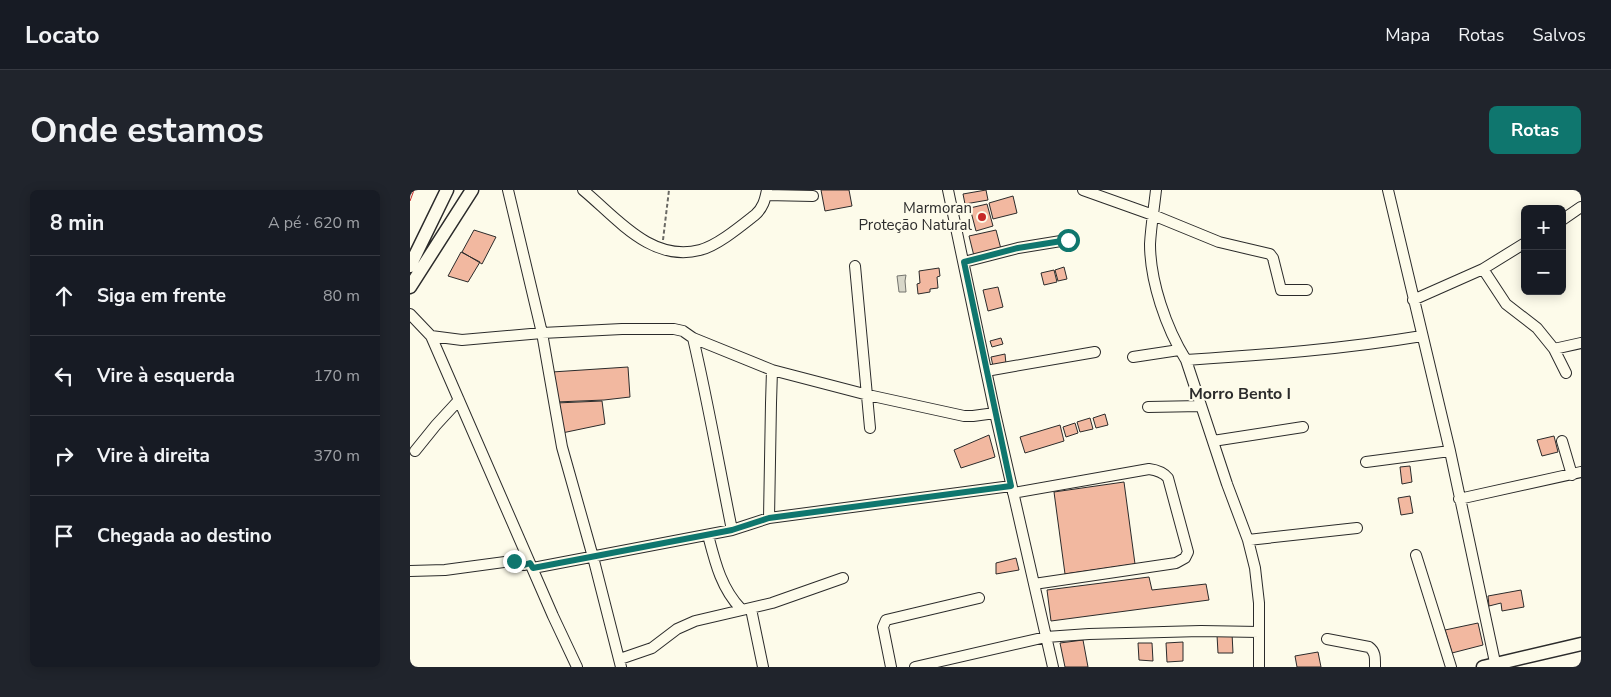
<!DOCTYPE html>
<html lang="pt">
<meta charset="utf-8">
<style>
body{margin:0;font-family:"Nunito Sans",sans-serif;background:#20242c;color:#f1f3f6}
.controls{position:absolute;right:15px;top:15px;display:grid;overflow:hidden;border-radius:8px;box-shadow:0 2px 12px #0003}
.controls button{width:45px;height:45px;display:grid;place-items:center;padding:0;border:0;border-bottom:1px solid #363941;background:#171b24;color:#f1f3f6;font:25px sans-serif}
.stop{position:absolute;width:15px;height:15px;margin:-11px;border:4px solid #0f766e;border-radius:50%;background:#fff}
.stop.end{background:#0f766e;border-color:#fff;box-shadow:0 1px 5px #0008}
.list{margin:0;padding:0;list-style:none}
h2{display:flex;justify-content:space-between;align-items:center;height:65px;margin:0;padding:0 20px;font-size:21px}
h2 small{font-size:16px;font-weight:400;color:#9ea1a6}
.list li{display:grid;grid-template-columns:32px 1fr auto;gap:15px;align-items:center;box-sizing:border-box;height:80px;padding:0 20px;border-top:1px solid #363941}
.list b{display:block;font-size:19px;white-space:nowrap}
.list em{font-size:16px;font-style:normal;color:#9ea1a6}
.icon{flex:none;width:28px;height:28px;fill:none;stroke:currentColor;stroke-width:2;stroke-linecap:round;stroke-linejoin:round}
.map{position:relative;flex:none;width:1171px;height:477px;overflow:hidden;border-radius:8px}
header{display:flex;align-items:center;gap:30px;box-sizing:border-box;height:70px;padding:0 25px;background:#171b24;border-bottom:1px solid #363941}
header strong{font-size:24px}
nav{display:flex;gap:28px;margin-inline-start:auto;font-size:18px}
.intro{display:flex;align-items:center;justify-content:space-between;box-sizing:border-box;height:120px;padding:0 30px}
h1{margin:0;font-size:35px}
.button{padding:12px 22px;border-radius:8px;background:#0f766e;color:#fff;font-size:18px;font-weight:700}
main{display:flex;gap:30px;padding:0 30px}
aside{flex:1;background:#171b24;border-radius:8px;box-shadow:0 2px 12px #0003}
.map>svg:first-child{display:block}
.water{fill:#d8d7c9;stroke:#74746e}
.building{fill:#f2b8a0;stroke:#2b2b2b}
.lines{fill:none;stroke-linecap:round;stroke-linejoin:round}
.minor-casing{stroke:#2b2b2b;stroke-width:12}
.major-casing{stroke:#2b2b2b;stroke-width:15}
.path{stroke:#6a6964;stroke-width:2;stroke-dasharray:4 2.5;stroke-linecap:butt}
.minor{stroke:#fdfbea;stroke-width:10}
.major{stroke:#fdfbea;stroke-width:12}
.power{stroke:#c62828;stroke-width:1;stroke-dasharray:18 4 2.5 4;stroke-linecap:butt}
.route{stroke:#0f766e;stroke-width:6}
.poi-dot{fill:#c62828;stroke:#fdfbea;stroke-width:2}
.labels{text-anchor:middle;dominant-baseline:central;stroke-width:4;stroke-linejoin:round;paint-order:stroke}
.poi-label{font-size:15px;fill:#2b2b2b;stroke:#fdfbea;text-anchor:end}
.neighbourhood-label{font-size:16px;font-weight:bold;fill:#2b2b2b;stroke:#fdfbea}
</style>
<header>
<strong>Locato</strong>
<nav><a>Mapa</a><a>Rotas</a><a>Salvos</a></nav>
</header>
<div class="intro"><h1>Onde estamos</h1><a class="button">Rotas</a></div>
<main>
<aside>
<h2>8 min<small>A pé · 620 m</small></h2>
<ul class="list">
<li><svg class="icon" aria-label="ahead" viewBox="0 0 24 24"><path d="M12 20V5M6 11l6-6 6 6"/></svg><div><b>Siga em frente</b></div><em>80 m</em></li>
<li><svg class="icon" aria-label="left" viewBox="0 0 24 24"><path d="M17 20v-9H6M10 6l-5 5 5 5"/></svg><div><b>Vire à esquerda</b></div><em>170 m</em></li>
<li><svg class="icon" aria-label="right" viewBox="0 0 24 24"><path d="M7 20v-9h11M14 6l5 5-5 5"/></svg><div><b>Vire à direita</b></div><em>370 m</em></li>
<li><svg class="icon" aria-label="arrive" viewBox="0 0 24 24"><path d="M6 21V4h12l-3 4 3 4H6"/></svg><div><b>Chegada ao destino</b></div></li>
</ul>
</aside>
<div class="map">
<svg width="1171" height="477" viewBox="0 0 1171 477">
<rect width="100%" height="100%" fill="#fdfbea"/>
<path class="water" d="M496,85L495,91L496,102H489L487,86Z"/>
<path class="building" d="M411,0H439L442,16L415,21Z
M576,0L578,10L555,14L553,4Z
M603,6L607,23L583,29L579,13Z
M577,14L583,36L566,41L560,18Z
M64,40L86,47L72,74L52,62Z
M586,40L591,59L564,66L559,46Z
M51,62L70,72L58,92L38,86Z
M654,77L657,89L648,91L645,80Z
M529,78L530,86L527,87L528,98L520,99V102L508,104L507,94L510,93L509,81Z
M644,80L647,92L634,95L631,83Z
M588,97L593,117L578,121L573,100Z
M591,148L593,154L582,157L580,151Z
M595,164L596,174L583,176L581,167Z
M218,177L220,207L194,210L146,212L142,182Z
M192,211L195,234L152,243L146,213Z
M695,224L698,235L686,238L683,228Z
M680,228L683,239L670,242L667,232Z
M665,233L668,243L656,247L653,237Z
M650,235L654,251L615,263L610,247Z
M579,245L585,267L551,278L544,260Z
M1144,246L1148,262L1132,266L1127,250Z
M1000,276L1002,292L992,294L990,277Z
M714,292L725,374L655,384L644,302Z
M1000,306L1003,323L991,325L988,308Z
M606,368L609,380L586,384V373Z
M739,387L742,400L796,394L799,410L641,431L637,400Z
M1111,400L1114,417L1092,421L1091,413L1079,416L1078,406Z
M1068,433L1073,455L1042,463L1035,440Z
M822,443L823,463H808L807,445Z
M673,450L678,477H655L650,453Z
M773,452V471L757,472L756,453Z
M728,453H742L743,471L729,470Z
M908,462L911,477H887L885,466Z"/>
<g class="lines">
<defs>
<path id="minor" d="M98,0L132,143L152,257L183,367L211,477
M173,0C206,27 241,73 290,60C307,56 331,36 345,25C353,18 355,10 357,0
M538,0L585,223L643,477
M673,0L743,25L809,52L860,64L863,68L871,100H897
M746,0C744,18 741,36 740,54C740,91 756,138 776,170L817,294L838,350L845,378L849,413V477
M978,0L1040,261L1086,477
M356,5L403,6
M1152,30L1171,17
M554,72L608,58L657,50
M445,76L460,238
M1073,79L1096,114L1127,138L1144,159L1156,183
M1003,110L1073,79L1115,53
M0,124L21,146L52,150L132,143L212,139H264L273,141L283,148L362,180L458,205L554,226H563L585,223
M21,146L143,426L167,477
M283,148C298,212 309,276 322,340
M1144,159L1171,153
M723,167L769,160
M776,170C855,165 934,159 1012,146
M576,181L685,162
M738,217L791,216
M803,251L893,237
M1152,251L1162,285
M5,261L26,235L49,210
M956,272L1040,261
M603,303L739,279C747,280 753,282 758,288L778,362L775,368L766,373L624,394
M1049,309L1171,282
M359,328L361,213L362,180
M298,345C305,372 311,398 331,419
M838,350L947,338
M1006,365L1041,477
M123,378L322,340L359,328L601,296
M0,381L35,380L109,370H112L114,375L120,373
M341,419L353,477
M917,449L959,457C966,462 965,469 965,477
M210,469L242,458L267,439L285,431L362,413L433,388
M481,477L473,437L476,430L569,408
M505,477L636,447L679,444L791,441L849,442"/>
<path id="major" d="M0,76L37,0
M0,97L62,0
M1073,477L1171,454"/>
</defs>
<use href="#minor" class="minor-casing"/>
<use href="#major" class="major-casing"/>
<path class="path" d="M253,50L259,0"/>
<use href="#minor" class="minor"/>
<use href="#major" class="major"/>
<path class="power" d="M0,11L4,0"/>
</g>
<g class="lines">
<path class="route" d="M104,371L112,370L114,375L120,373L123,378L322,340L359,328L601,296L554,72L608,58L658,50"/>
</g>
<circle class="poi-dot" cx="572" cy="27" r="5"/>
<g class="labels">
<g class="poi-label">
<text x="562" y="18">Marmoran<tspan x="562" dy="17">Proteção Natural</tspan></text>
</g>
<g class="neighbourhood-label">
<text x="830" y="204">Morro Bento I</text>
</g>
</g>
</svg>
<div class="controls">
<button>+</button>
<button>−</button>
</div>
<div class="stop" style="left:658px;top:50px"></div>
<div class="stop end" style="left:104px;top:371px"></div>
</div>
</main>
